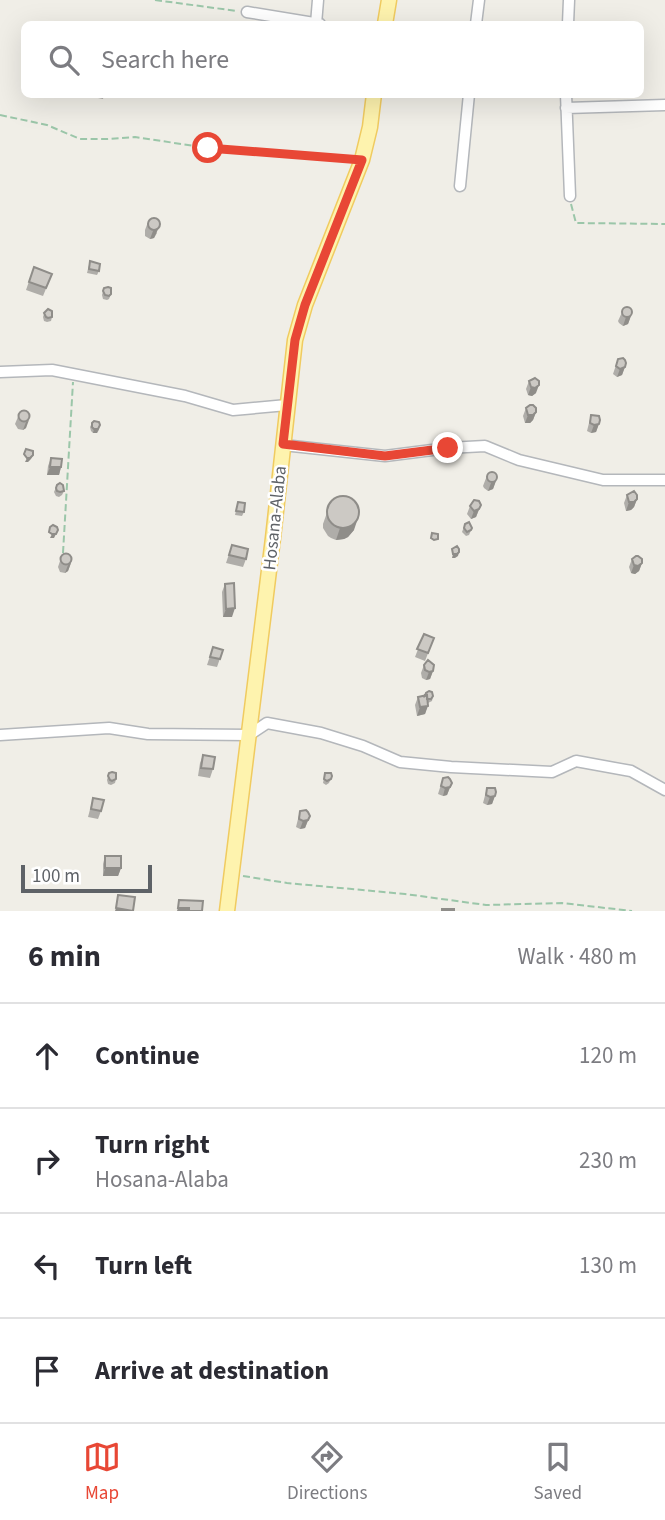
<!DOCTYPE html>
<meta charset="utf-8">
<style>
body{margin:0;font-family:"Source Sans 3",sans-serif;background:#f7f7f7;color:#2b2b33}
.scale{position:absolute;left:21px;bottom:18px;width:131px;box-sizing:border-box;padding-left:7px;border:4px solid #5e6267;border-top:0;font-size:19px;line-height:24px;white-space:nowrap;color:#5e6267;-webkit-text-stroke:5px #fff;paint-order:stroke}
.stop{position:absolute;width:21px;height:21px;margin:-16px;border:5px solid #e84735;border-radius:50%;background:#fff}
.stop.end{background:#e84735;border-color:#fff;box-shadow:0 2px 7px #0008}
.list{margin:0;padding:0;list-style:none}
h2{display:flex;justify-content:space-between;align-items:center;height:91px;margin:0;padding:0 28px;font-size:30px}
h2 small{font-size:23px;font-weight:400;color:#7c7c81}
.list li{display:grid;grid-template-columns:46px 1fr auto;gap:21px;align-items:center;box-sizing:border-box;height:105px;padding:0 28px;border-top:2px solid #e1e1e2}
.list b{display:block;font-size:26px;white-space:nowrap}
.list p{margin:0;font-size:23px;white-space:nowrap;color:#7c7c81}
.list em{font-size:23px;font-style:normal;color:#7c7c81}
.icon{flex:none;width:38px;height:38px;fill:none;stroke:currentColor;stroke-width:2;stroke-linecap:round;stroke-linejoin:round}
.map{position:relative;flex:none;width:665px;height:911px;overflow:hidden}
.search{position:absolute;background:#fff;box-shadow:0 7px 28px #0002;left:21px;right:21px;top:21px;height:77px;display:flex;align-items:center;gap:18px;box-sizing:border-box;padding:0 24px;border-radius:10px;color:#7c7c81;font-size:26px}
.sheet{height:511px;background:#fff}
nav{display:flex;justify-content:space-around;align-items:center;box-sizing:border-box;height:98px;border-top:2px solid #e1e1e2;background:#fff;font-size:19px;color:#7c7c81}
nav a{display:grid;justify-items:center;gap:4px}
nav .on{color:#e84735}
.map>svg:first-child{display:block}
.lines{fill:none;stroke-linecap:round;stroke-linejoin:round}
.minor-casing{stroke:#b4b7bb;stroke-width:13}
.major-casing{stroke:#f0cb60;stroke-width:17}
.path{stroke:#9bc6a9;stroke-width:2;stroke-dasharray:7 3.5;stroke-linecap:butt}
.minor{stroke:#fff;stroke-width:10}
.major{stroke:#fef3ae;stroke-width:14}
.wall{fill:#afada9}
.shaded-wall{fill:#8f8d89}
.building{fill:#ccc9c4;stroke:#8f8d89;stroke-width:2}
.route{stroke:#e84735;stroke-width:9}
.labels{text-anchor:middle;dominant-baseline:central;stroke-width:5;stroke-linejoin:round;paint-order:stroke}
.street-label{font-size:18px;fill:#5e6267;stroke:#fff}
</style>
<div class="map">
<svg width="665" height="911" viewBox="0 0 665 911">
<rect width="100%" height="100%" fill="#f0eee7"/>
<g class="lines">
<defs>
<path id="minor" d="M247,12L320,24
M316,24L318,0
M476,24L479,0
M568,24L569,0
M566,94L570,196
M566,108L665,105
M460,186L469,94
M0,372L52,370L185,396L233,410L287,405
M283,445L385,456L448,448L485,446L519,460L603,480H665
M0,735L109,728L148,734L249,735L267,723L321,733L363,746L400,762L451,767L552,772L576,761L631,771L665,790"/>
<path id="major" d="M385,24L389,0
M227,911L273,538L295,340L305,305L362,160L370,127L374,94"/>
</defs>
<use href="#minor" class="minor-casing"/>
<use href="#major" class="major-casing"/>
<path class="path" d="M155,0L237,11
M0,115L47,125L80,139H107L135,137L208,148L351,159
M571,204L576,223L665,224
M63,553L73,382
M243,876L287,883L405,894L486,905L562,903L632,911"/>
<use href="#minor" class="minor"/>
<use href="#major" class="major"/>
</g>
<path class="wall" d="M93,94H104L103,99L93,97Z
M148,222L157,233L154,238L150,239L145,236V230Z
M90,261L99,271L97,275L87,273Z
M34,267L52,274L43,296L26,290Z
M104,288L111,294L109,299L107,300L103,299L102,295Z
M624,308L632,312L628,324L623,326L619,323L618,321Z
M45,311L52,317L51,321L47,322L44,321L43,317Z
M618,359L626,363L622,375L617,377L613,374Z
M529,381L536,393L532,396L528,395L526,389Z
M526,408L536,412L533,420L530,423H525L523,416Z
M20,412H28L26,428L23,430L18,429L15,424Z
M591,415L600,420L596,432L591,433L587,431Z
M92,423L99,430L97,433H93L91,431L90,427Z
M51,458L61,467L59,475H47L48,466Z
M488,473L497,477L493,489L488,491L484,488L483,486Z
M57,485L64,491L62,495L59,497L56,496L54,492Z
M627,495L637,499L634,507L631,510L626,511L624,503Z
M238,502L244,512L242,516L235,515Z
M330,504L354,530L348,537L344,539L336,540L331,538L328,536L323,528V524Z
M481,505L476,517L471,519L467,514L470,506Z
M465,524L472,528L469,535L466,536L462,532Z
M232,545L246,559L243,567L226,563Z
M62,555L72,560L68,571L65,573L60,572L58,567Z
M632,559L642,563L639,571L635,574L631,573L629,567Z
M225,584L232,617H223L222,592Z
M424,634L434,638L425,661L415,657Z
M213,647L223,650L217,667L207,665Z
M424,665L433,671L430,679L426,680L422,678L421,673Z
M433,696L432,701L428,703L425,714L417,716L415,705L418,697Z
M203,755L213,769L210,778L198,776L200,763Z
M109,773L116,779L115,783L111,785L108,784L107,780Z
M325,773L332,776L329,783L326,785L323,783Z
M443,778L452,783L447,795L443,796L438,794Z
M487,788L496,792L492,804L487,805L483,803Z
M93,798L101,811L98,819L88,817Z
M300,811L310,816L305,828L300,829L296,827Z
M105,856L121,868L118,876H103V864Z"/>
<path class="shaded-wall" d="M160,225L154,238L150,239L153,231Z
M631,316L628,324L623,326L626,317Z
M625,367L622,375L617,377L620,369Z
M539,385L536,393L532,396L528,395L531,387Z
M536,412L533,420L530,423H525L528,415Z
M29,420L26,428L23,430L26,422Z
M599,424L596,432L591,433L594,425Z
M100,425L97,433H93L94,429Z
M33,455L31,459L28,462H25L27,458Z
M50,467H61L59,475H47Z
M496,481L493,489L488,491L491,483Z
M637,499L634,507L631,510L626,511L629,502Z
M479,509L476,517L471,519L474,511Z
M358,518L354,530L348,537L344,539L336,540L340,528Z
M58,530L54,538H50L52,534Z
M459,552L458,556L455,558H452L453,554Z
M71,563L68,571L65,573L68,565Z
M642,563L639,571L635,574L631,573L634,565Z
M235,608L232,617H223L226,609Z
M433,671L430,679L426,680L429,672Z
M428,706L425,714L417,716L420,707Z
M450,787L447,795L443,796L445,788Z
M495,796L492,804L487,805L490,797Z
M308,820L305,828L300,829L303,821Z
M105,868H121L118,876H103Z
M116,908L132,911H115Z
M178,908H189L188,911H177Z"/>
<path class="building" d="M148 224a6 6 0 1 1 12 0a6 6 0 1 1-12 0Z
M90,261L100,264L99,271L89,269Z
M34,267L52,274L46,288L29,282Z
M108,287L111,288V294L109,296L105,295L103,291L104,288Z
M622 312a5 5 0 1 1 10 0a5 5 0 1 1-10 0Z
M48,309L52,311V317L48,318L46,317L44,313Z
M623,358L625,360L626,363L625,367L620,369L616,366L618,359Z
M535,378L539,381V385L535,388L531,387L529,381Z
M530,405H533L536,408V412L533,415H528L526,408Z
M18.5 416a5.5 5.5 0 1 1 11 0a5.5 5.5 0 1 1-11 0Z
M591,415L599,416L600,420L599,424L594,425L590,423Z
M94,421L99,422L100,425L98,429H94L92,427V423Z
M26,449L33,451V455L30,458H27L24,454Z
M51,458L62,459L61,467H50Z
M487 477a5 5 0 1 1 10 0a5 5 0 1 1-10 0Z
M60,483L63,485L64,491L60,492L57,491L56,488L57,485Z
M634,491L637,495V499L634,502H629L627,495Z
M327 512a16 16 0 1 1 32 0a16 16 0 1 1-32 0Z
M474,500L479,501L481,505L479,509L474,511L470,506Z
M238,502L245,503L244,512L236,511Z
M469,522L472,528L471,530L467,532L464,528L465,524Z
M53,525L57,527L58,530L56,534H52L49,532L50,527Z
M432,533L438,534V539L434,540L431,538Z
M232,545L248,549L246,559L229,555Z
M457,546L459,549V552L457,554H453L452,549Z
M60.5 559a5.5 5.5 0 1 1 11 0a5.5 5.5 0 1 1-11 0Z
M636,556H638L642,559V563L638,566L634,565L632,559Z
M234,583L235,608L226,609L225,584Z
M424,634L434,638L428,653L417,649Z
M213,647L223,650L220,659L210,657Z
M428,660L434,665L433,671L429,672L425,670L424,665Z
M429,691L432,692L433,696L431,699H427V695L425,696L426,693Z
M427,695L428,706L420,707L418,697Z
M203,755L215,757L213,769L201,768Z
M112,772L116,773V779L112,781L110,780L108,776L109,773Z
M325,773H331L332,776L331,779L327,781L324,779Z
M448,777L450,779L452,783L450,787L445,788L441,786L443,778Z
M487,788H495L496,792L495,796L490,797L486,795Z
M93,798L104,800L101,811L91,809Z
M306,810L308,812L310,816L308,820L303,821L299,819L300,811Z
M105,856H121V868H105Z
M118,895L135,897L133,911L116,908Z
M179,900L203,901L202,911H189V908H178Z
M442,909H454V911H442Z"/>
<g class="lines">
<path class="route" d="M208,148L362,160L305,305L295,340L283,444L385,456L448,448"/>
</g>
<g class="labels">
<g class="street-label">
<text transform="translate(275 518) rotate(-84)">Hosana-Alaba</text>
</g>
</g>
</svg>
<div class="scale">100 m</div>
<div class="stop" style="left:208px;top:148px"></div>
<div class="stop end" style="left:448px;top:448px"></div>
<div class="search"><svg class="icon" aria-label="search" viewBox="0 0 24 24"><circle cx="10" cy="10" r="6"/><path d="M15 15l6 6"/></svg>Search here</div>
</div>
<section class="sheet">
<h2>6 min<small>Walk · 480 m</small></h2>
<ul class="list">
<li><svg class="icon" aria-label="ahead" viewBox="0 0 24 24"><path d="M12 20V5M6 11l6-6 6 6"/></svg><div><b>Continue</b></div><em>120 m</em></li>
<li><svg class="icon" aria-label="right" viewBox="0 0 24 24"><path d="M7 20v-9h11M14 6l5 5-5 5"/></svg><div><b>Turn right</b><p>Hosana-Alaba</p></div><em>230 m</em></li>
<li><svg class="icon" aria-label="left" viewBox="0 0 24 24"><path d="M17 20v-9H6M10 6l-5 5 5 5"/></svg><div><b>Turn left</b></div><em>130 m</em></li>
<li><svg class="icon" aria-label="arrive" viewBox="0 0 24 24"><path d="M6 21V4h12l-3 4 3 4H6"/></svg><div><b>Arrive at destination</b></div></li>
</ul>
</section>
<nav>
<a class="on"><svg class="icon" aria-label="map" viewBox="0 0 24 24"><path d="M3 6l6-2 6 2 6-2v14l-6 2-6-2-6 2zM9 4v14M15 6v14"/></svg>Map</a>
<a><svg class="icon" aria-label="directions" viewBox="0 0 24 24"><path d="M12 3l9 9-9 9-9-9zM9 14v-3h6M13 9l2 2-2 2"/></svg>Directions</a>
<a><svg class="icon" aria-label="saved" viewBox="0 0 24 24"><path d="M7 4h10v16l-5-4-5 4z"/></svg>Saved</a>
</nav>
